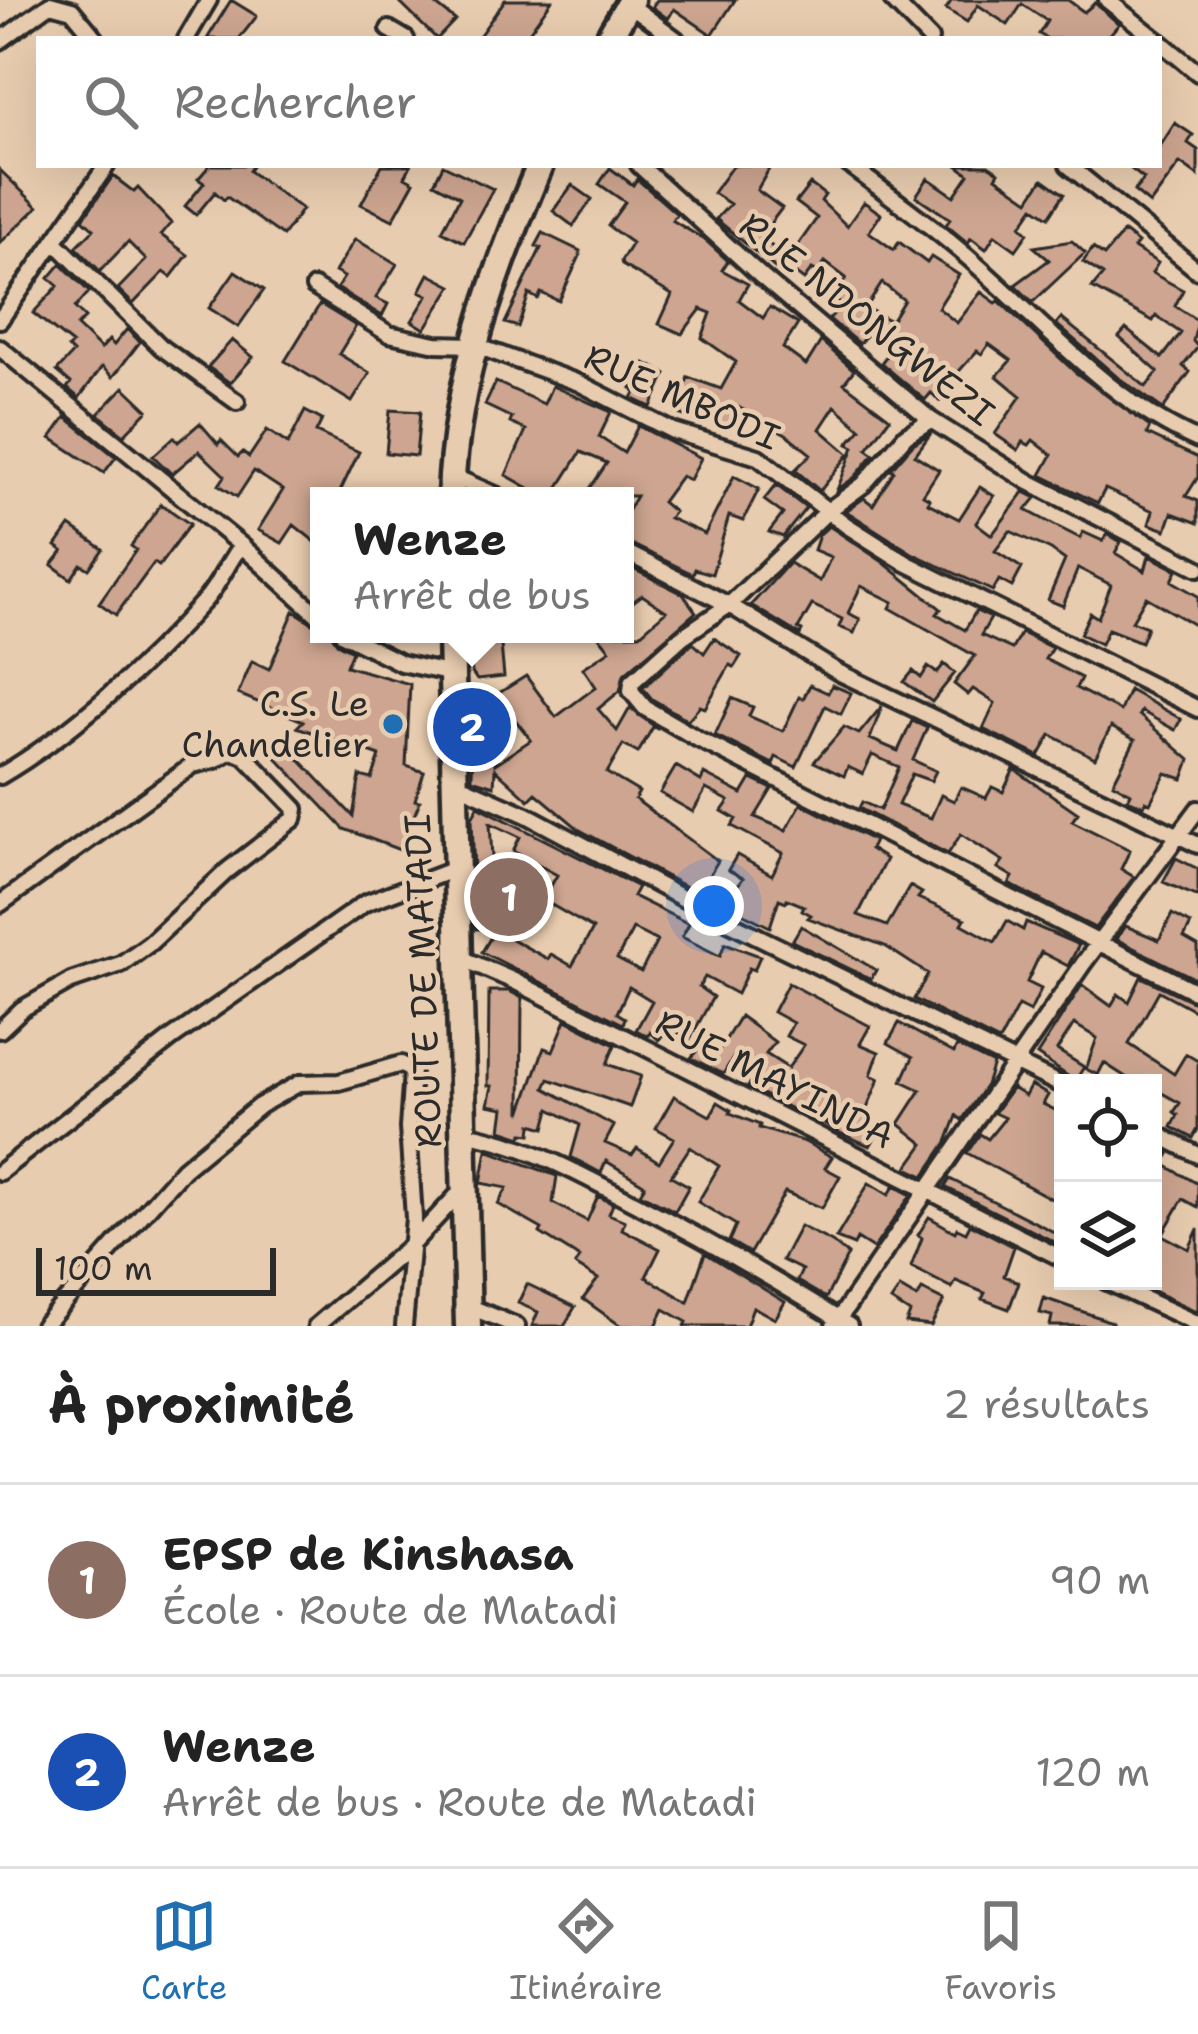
<!DOCTYPE html>
<html lang="fr">
<meta charset="utf-8">
<style>
body{margin:0;font-family:"Shantell Sans",sans-serif;background:#f2f2f2;color:#222}
.controls{position:absolute;right:36px;bottom:36px;display:grid;overflow:hidden;border-radius:0px;box-shadow:0 12px 48px #0002}
.controls button{width:108px;height:108px;display:grid;place-items:center;padding:0;border:0;border-bottom:3px solid #e0e0e0;background:#fff;color:#222;font:60px sans-serif}
.scale{position:absolute;left:36px;bottom:30px;width:240px;box-sizing:border-box;padding-left:12px;border:6px solid #2b2b2b;border-top:0;font-size:33px;line-height:42px;white-space:nowrap;color:#2b2b2b;-webkit-text-stroke:9px #e8ccaf;paint-order:stroke}
.you{position:absolute;left:714px;top:906px;width:42px;height:42px;margin:-30px;border:9px solid #fff;border-radius:50%;background:#1a73e8;box-shadow:0 0 0 18px #1a73e833}
.badge{display:grid;place-items:center;width:78px;height:78px;border-radius:50%;background:#1f6fb2;color:#fff;font-size:39px;font-weight:700}
.pin{position:absolute;translate:-50% -50%;border:6px solid #fff;box-shadow:0 3px 12px #0006}
.popup{position:absolute;left:310px;top:487px;width:324px;height:156px;box-sizing:border-box;display:grid;place-content:center;border-radius:0px;background:#fff;filter:drop-shadow(0 3px 9px #0005);font-size:39px;white-space:nowrap;color:#767676}
.popup b{font-size:45px;color:#222}
.popup::after{content:'';position:absolute;left:50%;top:100%;margin-left:-24px;border:24px solid transparent;border-top-color:#fff}
.list{margin:0;padding:0;list-style:none}
h2{display:flex;justify-content:space-between;align-items:center;height:156px;margin:0;padding:0 48px;font-size:51px}
h2 small{font-size:39px;font-weight:400;color:#767676}
.list li{display:grid;grid-template-columns:78px 1fr auto;gap:36px;align-items:center;box-sizing:border-box;height:192px;padding:0 48px;border-top:3px solid #e0e0e0}
.list b{display:block;font-size:45px;white-space:nowrap}
.list p{margin:0;font-size:39px;white-space:nowrap;color:#767676}
.list em{font-size:39px;font-style:normal;color:#767676}
.icon{flex:none;width:66px;height:66px;fill:none;stroke:currentColor;stroke-width:2;stroke-linecap:round;stroke-linejoin:round}
.map{position:relative;flex:none;width:1198px;height:1326px;overflow:hidden}
.search{position:absolute;background:#fff;box-shadow:0 12px 48px #0002;left:36px;right:36px;top:36px;height:132px;display:flex;align-items:center;gap:30px;box-sizing:border-box;padding:0 42px;border-radius:0px;color:#767676;font-size:45px}
.sheet{height:540px;background:#fff}
nav{display:flex;justify-content:space-around;align-items:center;box-sizing:border-box;height:168px;border-top:3px solid #e0e0e0;background:#fff;font-size:33px;color:#767676}
nav a{display:grid;justify-items:center;gap:6px}
nav .on{color:#1f6fb2}
.map>svg:first-child{display:block}
.building{fill:#cda590;stroke:#2b2b2b;stroke-width:3;fill-rule:evenodd}
.lines{fill:none;stroke-linecap:round;stroke-linejoin:round}
.minor-casing{stroke:#2b2b2b;stroke-width:22}
.trunk-casing{stroke:#2b2b2b;stroke-width:33}
.minor{stroke:#e8ccaf;stroke-width:14}
.trunk{stroke:#e8ccaf;stroke-width:24}
.poi-dot{fill:#1f6fb2;stroke:#e8ccaf;stroke-width:4.5}
.labels{text-anchor:middle;dominant-baseline:central;stroke-width:9;stroke-linejoin:round;paint-order:stroke}
.street-label{font-size:36px;fill:#2b2b2b;stroke:#e8ccaf}
.poi-label{font-size:36px;fill:#2b2b2b;stroke:#e8ccaf;text-anchor:end}
</style>
<div class="map">
<svg width="1198" height="1326" viewBox="0 0 1198 1326">
<rect width="100%" height="100%" fill="#e8ccaf"/>
<filter id="ink" filterUnits="userSpaceOnUse"><feTurbulence type="fractalNoise" baseFrequency=".00833" numOctaves="2"/><feDisplacementMap in="SourceGraphic" scale="24" xChannelSelector="R" yChannelSelector="G"/><feConvolveMatrix kernelMatrix="1 2 1 2 8 2 1 2 1" color-interpolation-filters="sRGB"/></filter>
<g filter="url(#ink)">
<path class="building" d="M231,0L257,16L239,39H207Z
M397,0H430L455,20L437,39Z
M505,0H552L524,39H477Z
M657,0H735L712,35L674,9L668,19L652,7Z
M952,0H1068L1084,12L1095,3L1119,24L1106,39H1048L1039,34L1047,21L1022,4L1008,25L978,5L967,22L946,9Z
M1175,123L1193,135L1188,143L1198,150V176L1180,163L1150,204L1134,191L1144,179L1126,165H1159V148Z
M210,165H253L249,171L302,209L283,236L227,197L224,200L215,192L196,215L185,206L204,183L198,179Z
M382,165H411L405,177L414,182L393,220L361,204Z
M443,165L493,189L464,242L442,231L460,197L434,183Z
M733,165H762L769,169L757,190L782,208L760,237L784,256L775,268L716,219L730,204L713,193Z
M957,165H988L999,172L996,177L1029,200L1043,179L1064,194L1049,217L1034,207L1021,226L1028,233L1016,250L995,235L986,249L971,238L968,243L946,225L950,219L916,196L928,178L954,196L969,174Z
M610,168L633,185L637,179L677,214L672,220L705,240L728,261L722,270L748,284L739,300L763,318L770,307L798,324L783,348L806,365L821,341L854,370L844,383L890,418L867,449L874,454L855,477L837,490L854,447L848,444L861,429L835,406L820,429L849,454L820,491L795,470L811,454L786,434L738,407L726,428L695,412L693,419L676,413L688,377L721,389L736,362L702,338L711,313L701,309L682,334L659,324L672,295L622,265L621,261L632,243L608,226L625,202L599,184Z
M0,170L38,207L0,243Z
M113,176L134,192L138,188L171,223L161,235L188,255L171,277L164,272L133,304L118,289L146,260L128,242L100,271L76,247L94,229L83,219Z
M810,184L825,195L821,201L847,226L864,202L881,214L869,232L894,250L899,242L927,263L931,257L959,275L938,308L957,323L981,292L996,303L999,301L1075,372L1150,427L1147,434L1198,458V477L1186,496L1198,501V523L1172,513L1166,530L1149,524L1153,511L1105,489L1098,503L1041,475L1052,455L1033,440L1029,445L1023,442L1018,450L995,434L1021,396L997,376L1011,360L989,344L982,354L977,351L945,387L948,390L940,401L931,393L925,400L881,363L897,342L873,328L859,344L829,319L842,305L834,299L846,278L825,262L818,272L812,269L804,280L784,265L817,218L796,202ZM882,283L904,300L891,321L866,308Z
M572,185L592,199L573,226L553,211Z
M1124,232L1138,243L1134,248L1158,263L1152,273L1183,290L1175,306L1198,321L1193,341L1198,347L1183,366L1190,372L1163,409L1116,376L1056,324L1061,318L1146,387L1158,372L1119,337L1126,329L1162,358L1181,333L1156,316L1153,321L1092,288L1103,275L1083,262L1093,248L1104,256Z
M543,233L580,251V256L559,301L541,293L538,299L529,294L518,327L505,323L541,248L536,246Z
M355,239L397,264L376,298L388,304L382,316L337,288L344,277L335,272Z
M1072,241L1085,253L1033,302L1015,285L1049,260L1034,247Z
M61,264L89,292L75,308L85,318L77,326L101,349L109,340L114,345L127,329L140,342L113,377L102,367L79,398L67,388L71,383L57,371L73,353L68,348L72,344L33,313L58,286L49,278Z
M235,271L264,290L238,327L209,308Z
M429,274L452,286L425,329L412,321L428,295L420,291Z
M320,304L356,326L339,354L370,373L352,402L285,361Z
M232,340L253,357L230,383L208,367Z
M645,363L666,374L651,407L632,398L636,391L631,388Z
M496,382L544,404L552,386L611,412L599,437L624,453L638,426L701,458L690,480L681,476L662,502L674,512L669,518L705,534L734,476L759,489L743,521L729,516L712,574L695,569L693,574L625,541V515L636,496H585L607,463L581,452L553,496H543L506,475L526,430L510,423L512,418L485,405Z
M124,387L148,410L124,435L98,414Z
M390,410L420,412L416,456L386,453Z
M305,411L322,420L316,432L359,452L338,496H319V545L294,525L282,543L258,530L283,490L254,471L237,497L219,485L225,476L199,451L172,474L153,456L174,437L178,442L200,423L218,444L221,440L238,457L243,452L249,457L267,430L288,444Z
M66,417L116,457L104,473L51,438Z
M931,433L915,455L939,470L923,495L930,499L928,503L959,519L980,487L994,496L976,523L992,535L1024,492L1036,498L1026,510L1058,527L1080,538L1083,532L1103,541L1107,534L1121,542L1115,553L1145,571L1149,556L1177,570L1172,581L1198,596V627L1146,597L1132,621L1147,627L1141,642L1108,629L1101,644L1080,634L1090,613L1098,618L1111,585L1078,568L1063,606L1048,600L1065,560L1051,550L1010,531L995,551L1022,568L1012,587L999,580L993,591L912,553L846,511L864,498L873,505L894,471L891,469L913,444Z
M776,485L806,508L783,537L769,532L783,514L764,500Z
M161,504L190,524L159,566L154,563L116,615L99,603L136,550L131,546Z
M70,526L103,549L89,569L81,564L71,579L52,565L63,551L56,546Z
M829,526L883,562L941,609L937,614L965,630L976,611L991,618L981,635L1012,649L1021,633L1052,648L1045,659L1081,678L1076,688L1120,711L1129,690L1181,719L1175,730L1141,711L1139,715L1190,760L1183,779L1166,773L1150,803L1146,801L1144,806L1128,799L1131,793L1113,783L1135,740L1111,727L1095,758L1051,735L1039,756L983,729L995,703L973,689L968,695L954,684L975,656L890,608L893,602L861,586L848,613L860,619L854,633L839,627L842,619L812,605L798,629L802,631L800,635L751,605L789,563L820,581L831,557L814,550L819,535Z
M625,565L683,594L696,612L624,674L620,691L598,709L617,731L630,708L658,729L653,727L638,753L623,745L607,773L639,792L635,799L718,861L702,887L717,895L714,902L580,830L536,793L529,800L495,769L494,786L472,779L473,739H495V764L531,740L496,695L526,676L556,717L596,687L583,668L610,650L597,634H640L666,611L642,595L625,608Z
M294,611L319,627V634H331L337,643L352,651L346,666L410,684L406,766L424,772L415,800L420,801L400,850L344,829L271,752L282,741L353,816L360,776L372,779L380,756L297,727L303,721L238,694L252,661L269,669Z
M468,634H500L504,677L477,680L472,673Z
M714,638L741,656L734,667L730,665L705,708L700,706L688,720L652,699L643,688L689,646L693,643L704,653Z
M944,664L955,673L932,702L904,682L913,671L921,678L928,667L937,673Z
M810,685L828,693L832,685L851,693L841,714L825,706L796,767L776,757L773,764L715,735L732,698L753,707L749,716L783,731L799,697L803,699Z
M882,706L870,739L898,751L912,721L927,728L913,760L936,771L931,781L912,774L898,805L931,818L941,795L954,801L961,787L986,798L992,787L1003,792L1014,769L1078,813L1072,821L1130,850L1121,869L1134,877L1095,928L1009,884L1013,877L998,868L1003,861L961,834L948,854L859,808L862,802L880,810L899,767L872,755L863,774L848,767L844,776L814,762L844,727L859,734Z
M676,766L701,781L704,774L742,794L751,779L772,789L755,817L786,830L801,804L874,841L870,849L886,859L858,915L887,926L910,886L922,893L918,898L965,919L962,924L995,942L1007,921L1023,930L1026,922L1079,945L1068,966L1041,952L1027,982L1041,989L1030,1012L1018,1006L999,1042L914,999L928,974L885,946L808,918L811,915L802,910L804,906L787,899L786,902L779,899L770,927L724,904L743,878L728,870L737,855L772,875L783,853L732,826L736,819L722,811L729,801L706,789L693,812L660,793Z
M478,806L638,887L633,896L689,924L682,937L720,956L725,943L760,956L754,970L749,968L737,994L705,977L699,987L713,997L690,1039L669,1028L659,1040L650,1032L648,1036L636,1030L652,1001L629,987L617,1013L625,1018L623,1024L482,952L495,930L548,959L551,954L572,966L593,929L543,900L557,875L513,851L520,837L490,823L496,928L476,929L472,818ZM633,929L657,941L641,972L617,959Z
M1176,858L1198,869V897L1163,882Z
M1172,914L1191,924L1184,938L1198,946V980L1116,939L1126,926L1159,940Z
M801,926L876,970L871,979L792,941Z
M1141,977L1198,1004V1012L1159,991L1129,1044L1174,1074L1186,1054L1198,1061V1129L1193,1138L1172,1127L1178,1115L1174,1112L1180,1103L1153,1088V1083H1135L1104,1063L1098,1075L1086,1069L1097,1038L1074,1024L1057,1050L1084,1067L1075,1081L1037,1055L1082,985L1111,1006L1118,994L1129,1002Z
M788,983L870,1026L860,1044L879,1052L871,1075L879,1079L864,1116L882,1126L870,1146L842,1134L825,1124L828,1119L805,1108L802,1114L748,1087L758,1068L737,1052L723,1074L691,1058L700,1046L715,1057L740,1016L775,1042L766,1054L788,1068L804,1045L786,1036L793,1023L773,1012Z
M489,991H509L522,998L521,1113L544,1048L553,1051L566,1020L615,1045L607,1064L641,1076L630,1107L549,1079L545,1088L614,1126L605,1143L632,1155L637,1148L659,1162L674,1138L656,1128L674,1096L710,1116L718,1102L731,1110L730,1113L760,1125L759,1128L805,1142L832,1157L825,1168L840,1176L822,1208L785,1192L750,1253L729,1241L736,1225L698,1202L719,1166L690,1147L671,1176L689,1186L675,1211L640,1193L645,1185L606,1161L601,1173L571,1157L580,1125L550,1109L545,1128L532,1124L531,1134L523,1133L522,1137L501,1130L504,1108L488,1105L492,1086H488Z
M899,1023L954,1053L957,1046L993,1064L986,1085L962,1120L957,1116L947,1142L924,1176L907,1168L924,1144L899,1124L921,1090L902,1081L913,1057L888,1043Z
M1031,1085L1048,1095L1043,1104L1063,1114L1057,1127L1063,1131V1205L967,1153L980,1134L988,1139L1005,1118L994,1113L1012,1088L1025,1096Z
M1153,1145L1169,1154L1163,1164L1198,1184V1207L1183,1199L1162,1235L1189,1249L1198,1229V1312L1132,1281H1153Z
M487,1150L557,1176L553,1203L587,1221L598,1196L613,1204L609,1214L625,1221L622,1229L660,1249L646,1277L688,1302L705,1253L785,1302L775,1319L753,1307L746,1326H685L687,1322L664,1309L656,1326H621L583,1299L598,1279L575,1265L580,1258L540,1233L542,1229L498,1204L507,1188L481,1183Z
M950,1179L1050,1230L1063,1237V1246L945,1187Z
M869,1183L889,1195L894,1186L911,1195L873,1249L857,1239L854,1245L836,1238Z
M929,1217L955,1232L957,1228L966,1232L970,1224L1014,1247L1004,1276L1019,1282L1009,1309L982,1299L985,1293L956,1281L952,1288L911,1267L922,1238L918,1235Z
M800,1226L832,1242L848,1255L826,1298L797,1281L802,1270L782,1260Z
M527,1284L575,1307L564,1326H532L538,1312L518,1303Z
M900,1288L917,1298L922,1290L944,1301L931,1326L906,1323L910,1313L891,1301Z
M1044,1298L1112,1322V1326H1050L1052,1316L1040,1313Z"/>
<g class="lines">
<defs>
<path id="minor" d="M892,0L930,39
M1107,0L1156,39
M629,4L676,39
M389,29L406,39
M186,39L209,0
M0,41L50,4L72,10L96,39
M1159,41L1198,73
M639,165L762,277L931,420L1029,482L1198,568
M849,165C893,198 939,231 980,268C1050,330 1111,402 1198,440
M1068,165L1198,271
M55,242L161,347L237,402
M314,287L389,334L436,344L474,345L579,383L673,431L758,457L846,525L906,563L1198,709
M0,320L107,165
M0,348L241,545L319,616
M931,420L906,435L863,485L829,510L729,605L682,637L632,682L631,691L645,708L698,739L1198,993
M452,476L498,496
M625,552L729,605L838,672L1198,845
M343,634L401,663L453,674
M0,776C73,733 149,663 205,600C219,584 228,562 241,545
M454,783L527,815L712,914L1063,1086
M0,904L193,765L215,760L231,751L245,756L296,809L294,819L228,870L149,944L121,964L71,981L22,1009L0,1030
M459,957L514,981L1063,1259
M1153,1132L1198,1155
M463,1133C525,1143 578,1173 633,1202C707,1240 779,1282 849,1326
M0,1172L172,1038L365,903L455,869
M1105,1281L1198,1324
M468,1306L517,1326
M43,1326L183,1169L259,1106L300,1083L339,1082L401,1064L412,1071L408,1128L414,1218L404,1326
M316,1326L411,1245L464,1188
M834,1326L1083,964L1198,809"/>
<path id="trunk" d="M608,39L631,0
M451,496C455,379 495,271 540,165
M451,634L468,1326"/>
</defs>
<use href="#minor" class="minor-casing"/>
<use href="#trunk" class="trunk-casing"/>
<use href="#minor" class="minor"/>
<use href="#trunk" class="trunk"/>
</g>
</g>
<circle class="poi-dot" cx="393" cy="724" r="12"/>
<g class="labels">
<g class="street-label">
<text transform="translate(867 319) rotate(39)">RUE NDONGWEZI</text>
<text transform="translate(682 397) rotate(24)">RUE MBODI</text>
<text transform="translate(423 981) rotate(-92)">ROUTE DE MATADI</text>
<text transform="translate(775 1079) rotate(27)">RUE MAYINDA</text>
</g>
<g class="poi-label">
<text x="369" y="703">C.S. Le<tspan x="369" dy="41">Chandelier</tspan></text>
</g>
</g>
</svg>
<div class="controls">
<button><svg class="icon" aria-label="locate" viewBox="0 0 24 24"><circle cx="12" cy="12" r="6"/><path d="M12 2v4M12 18v4M2 12h4M18 12h4"/></svg></button>
<button><svg class="icon" aria-label="layers" viewBox="0 0 24 24"><path d="M12 4l9 5-9 5-9-5zM3 14l9 5 9-5"/></svg></button>
</div>
<div class="scale">100 m</div>
<div class="you"></div>
<div class="pin badge" style="left:509px;top:897px;background:#8d6e63">1</div>
<div class="pin badge" style="left:472px;top:727px;background:#1a4fb4">2</div>
<div class="popup"><b>Wenze</b>Arrêt de bus</div>
<div class="search"><svg class="icon" aria-label="search" viewBox="0 0 24 24"><circle cx="10" cy="10" r="6"/><path d="M15 15l6 6"/></svg>Rechercher</div>
</div>
<section class="sheet">
<h2>À proximité<small>2 résultats</small></h2>
<ul class="list">
<li><span class="badge" style="background:#8d6e63">1</span><div><b>EPSP de Kinshasa</b><p>École · Route de Matadi</p></div><em>90 m</em></li>
<li><span class="badge" style="background:#1a4fb4">2</span><div><b>Wenze</b><p>Arrêt de bus · Route de Matadi</p></div><em>120 m</em></li>
</ul>
</section>
<nav>
<a class="on"><svg class="icon" aria-label="map" viewBox="0 0 24 24"><path d="M3 6l6-2 6 2 6-2v14l-6 2-6-2-6 2zM9 4v14M15 6v14"/></svg>Carte</a>
<a><svg class="icon" aria-label="directions" viewBox="0 0 24 24"><path d="M12 3l9 9-9 9-9-9zM9 14v-3h6M13 9l2 2-2 2"/></svg>Itinéraire</a>
<a><svg class="icon" aria-label="saved" viewBox="0 0 24 24"><path d="M7 4h10v16l-5-4-5 4z"/></svg>Favoris</a>
</nav>
